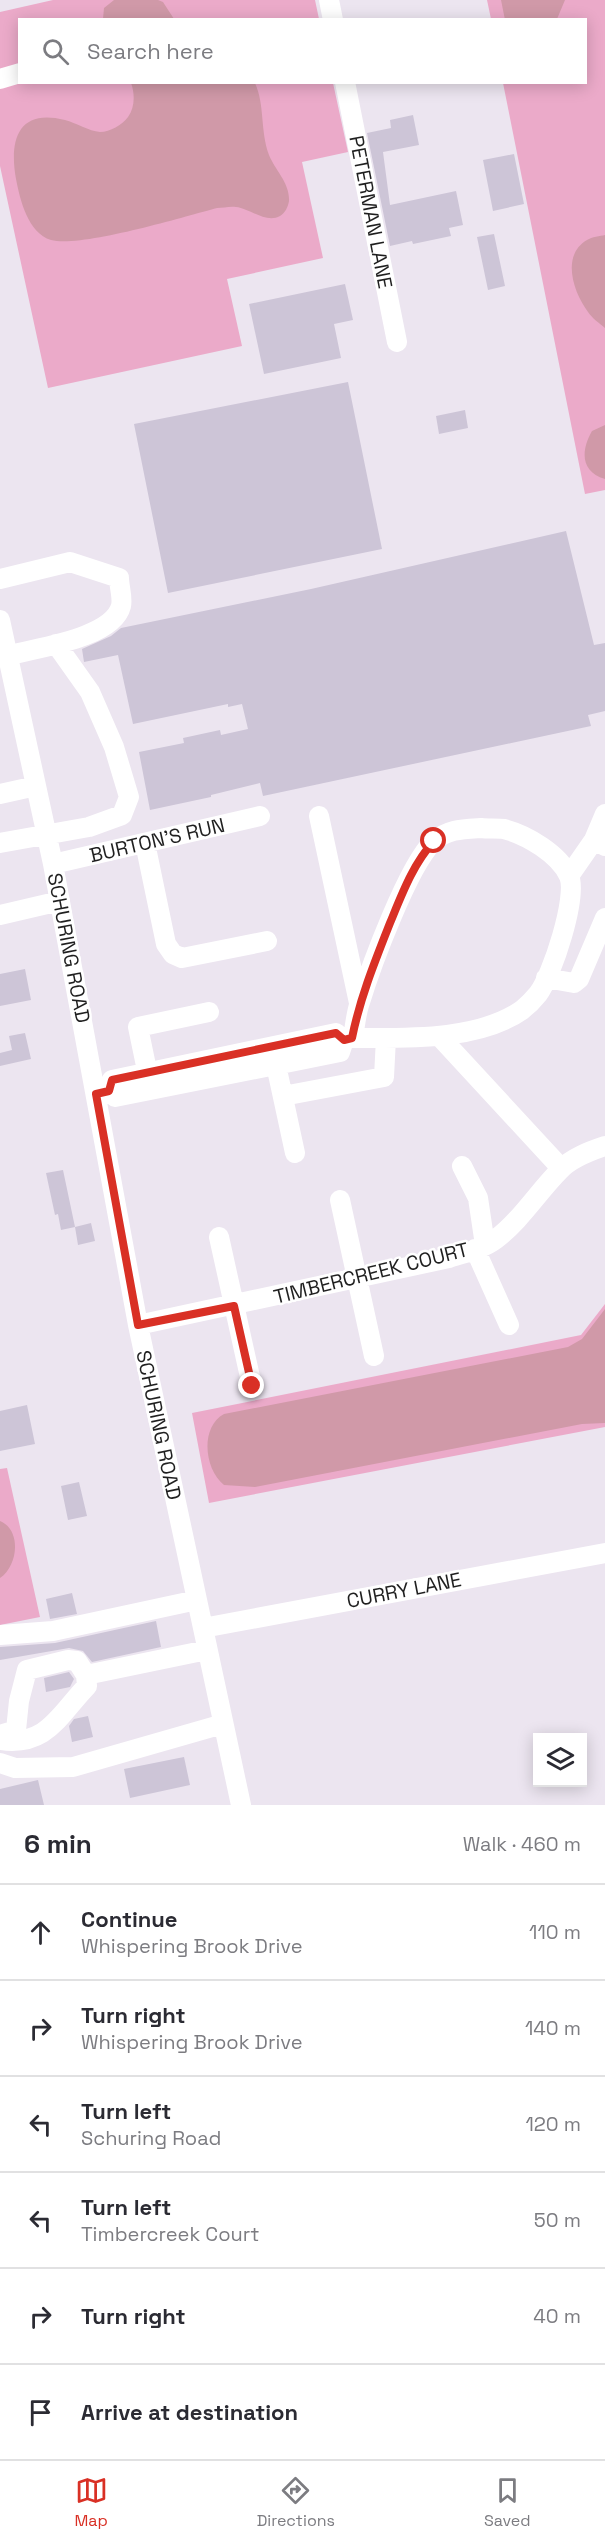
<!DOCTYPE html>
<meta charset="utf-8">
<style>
body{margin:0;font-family:"Space Grotesk",sans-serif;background:#f2f2f3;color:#2b2b33}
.controls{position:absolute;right:18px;bottom:18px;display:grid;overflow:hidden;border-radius:0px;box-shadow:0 3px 15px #0003}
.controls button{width:54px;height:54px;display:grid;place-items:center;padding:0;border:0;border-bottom:2px solid #e1e1e2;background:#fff;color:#2b2b33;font:30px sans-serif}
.stop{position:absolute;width:18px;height:18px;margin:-14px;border:4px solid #d93025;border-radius:50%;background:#fff}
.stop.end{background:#d93025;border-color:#fff;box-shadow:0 2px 6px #0008}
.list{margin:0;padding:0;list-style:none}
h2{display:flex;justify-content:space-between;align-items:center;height:78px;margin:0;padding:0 24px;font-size:26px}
h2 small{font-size:20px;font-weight:400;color:#7c7c81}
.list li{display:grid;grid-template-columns:39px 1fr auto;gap:18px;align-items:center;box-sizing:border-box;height:96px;padding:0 24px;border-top:2px solid #e1e1e2}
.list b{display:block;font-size:22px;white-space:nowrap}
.list p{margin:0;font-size:20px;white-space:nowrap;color:#7c7c81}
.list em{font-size:20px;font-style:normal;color:#7c7c81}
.icon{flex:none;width:33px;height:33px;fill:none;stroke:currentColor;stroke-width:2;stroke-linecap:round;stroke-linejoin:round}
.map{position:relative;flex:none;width:605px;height:1805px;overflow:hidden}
.search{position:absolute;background:#fff;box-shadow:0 3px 15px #0003;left:18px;right:18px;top:18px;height:66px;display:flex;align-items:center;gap:15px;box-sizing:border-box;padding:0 21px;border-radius:0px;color:#7c7c81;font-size:22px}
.sheet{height:654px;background:#fff}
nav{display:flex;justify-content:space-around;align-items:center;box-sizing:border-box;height:84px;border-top:2px solid #e1e1e2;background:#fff;font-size:16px;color:#7c7c81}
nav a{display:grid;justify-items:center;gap:3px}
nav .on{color:#d93025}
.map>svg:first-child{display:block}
.grass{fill:#ebaac9}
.forest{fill:#d099a8}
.building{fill:#cdc5d7}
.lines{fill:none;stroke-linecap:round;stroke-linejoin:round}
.minor{stroke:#fff;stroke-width:20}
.route{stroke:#d93025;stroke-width:8}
.labels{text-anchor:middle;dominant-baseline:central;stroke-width:5;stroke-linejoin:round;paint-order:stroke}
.street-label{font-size:20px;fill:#1f1f1f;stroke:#fff}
</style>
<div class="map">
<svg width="605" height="1805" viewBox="0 0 605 1805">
<rect width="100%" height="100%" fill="#ece5f0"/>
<path class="grass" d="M53,0H315L319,19L20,20V82L333,83L348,152L302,162L323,258L227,279L242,346L48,388L0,166V12Z
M487,0H605V490L585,494L503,83L586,82V20L491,19Z
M605,1304V1427L209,1503L192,1413L581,1335Z
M7,1468L40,1617L0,1625V1469Z"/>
<path class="forest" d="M114,0H158L163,2L174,19H103L104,8Z
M501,0H565L557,19L505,20Z
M131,83H255C265,105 260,131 269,155C275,170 290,183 289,201C288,207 285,213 280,216C266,224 249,208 236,207C230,206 223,208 217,208C183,217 81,248 51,240C28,233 20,200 16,179C9,140 18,108 65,120C76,123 89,131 100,132C110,132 122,125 128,117C135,107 135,94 131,83Z
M605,235V328C599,323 592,318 588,312C573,292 561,255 587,240C592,237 600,236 605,235Z
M605,425V479C580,472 581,450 592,431Z
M605,1309V1423L582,1424L255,1487L224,1485C204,1469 200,1427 224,1414L568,1347L582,1339Z
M0,1521C22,1530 18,1566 0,1578Z"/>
<path class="building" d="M413,115L419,145L383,152L390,205L456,191L463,225L449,228L451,236L413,244L412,241L390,246L367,133L391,128L390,120Z
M514,154L524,204L493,211L483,160Z
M494,234L505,286L488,290L477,237Z
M345,284L353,320L334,324L341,358L264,374L249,304Z
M348,382L382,549L168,593L134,424Z
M465,410L468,428L439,434L436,416Z
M566,531L594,645L605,643V711L588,715L591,726L263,796L260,783L211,795V797L150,810L139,752L184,743L183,738L220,730L221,735L248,729L242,704L228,707V704L133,724L118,655L84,662L82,649L111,636L121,628L311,589Z
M25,969L31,1000L0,1006V974Z
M25,1033L31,1059L0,1066V1053L12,1050L9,1036Z
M63,1170L75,1227L91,1223L95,1241L78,1245L75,1227L61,1230L58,1214L55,1215L46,1173Z
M27,1405L35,1444L0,1451V1411Z
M79,1482L87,1516L68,1520L61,1486Z
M72,1593L77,1614L50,1619L46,1599Z
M156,1621L161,1647L92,1662L83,1651L69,1648L0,1660V1647L55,1643Z
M69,1672L74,1679L70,1687L46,1692L44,1678Z
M88,1716L93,1737L72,1742L69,1726L74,1719Z
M184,1757L190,1785L130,1798L124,1769Z
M38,1780L44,1805H0V1789Z"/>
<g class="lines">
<path class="minor" d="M329,0L333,20
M0,79L20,73
M345,82L397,342
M0,579L70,562L119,578C119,586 123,598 121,606C113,637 42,647 15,654L7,652L0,653
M0,620L53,864L138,1325L241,1805
M0,794L36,786
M319,816L359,1003
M481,828C488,829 497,828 504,829C527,835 559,854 569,876C578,896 552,976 538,994C534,999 527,1006 522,1010C478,1041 404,1038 353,1038C355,1026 356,1013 360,1002C371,966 408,866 433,842C447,829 463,829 481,828Z
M594,840L605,814
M0,843L89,827L122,815L129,797L114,747L90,692L56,644
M145,843L166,944L173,954L182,958L267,941
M53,864L260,816
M569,876L594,840L605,846
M0,915L60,901
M546,978L574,983L579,979L605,918
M440,1037L561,1168
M273,1051L295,1153
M150,1085L138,1027L209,1012
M109,1091L115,1097L340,1052L344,1040
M109,1091L112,1080L336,1033L344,1040
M283,1096L384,1077L386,1038
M462,1166L478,1198L485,1245
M340,1200L374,1356
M219,1237L252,1386
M475,1249L509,1325
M138,1325L449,1258C464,1253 483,1249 496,1239C521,1220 538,1192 560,1170C571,1158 590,1151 605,1146
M203,1628L605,1553
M0,1635L53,1631L197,1600
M86,1675L207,1650
M0,1735L16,1730L19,1701L27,1670L68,1660L77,1661L86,1675L87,1686C59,1715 47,1747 0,1740
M0,1763L15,1768L73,1767L223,1724"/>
</g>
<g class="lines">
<path class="route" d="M252,1386L234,1306L138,1325L96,1094L109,1091L112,1080L336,1033L344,1040L352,1038C360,998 375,961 390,923C402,894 413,864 434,841"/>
</g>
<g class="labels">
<g class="street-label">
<text transform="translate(371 212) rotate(79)">PETERMAN LANE</text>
<text transform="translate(157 840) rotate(-13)">BURTON'S RUN</text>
<text transform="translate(69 948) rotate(79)">SCHURING ROAD</text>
<text transform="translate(371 1273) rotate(-14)">TIMBERCREEK COURT</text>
<text transform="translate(159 1425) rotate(78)">SCHURING ROAD</text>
<text transform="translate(404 1590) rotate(-11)">CURRY LANE</text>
</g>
</g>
</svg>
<div class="controls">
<button><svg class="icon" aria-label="layers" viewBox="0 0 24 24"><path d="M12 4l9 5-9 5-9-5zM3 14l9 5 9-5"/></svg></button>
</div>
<div class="stop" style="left:434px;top:841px"></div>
<div class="stop end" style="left:252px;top:1386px"></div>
<div class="search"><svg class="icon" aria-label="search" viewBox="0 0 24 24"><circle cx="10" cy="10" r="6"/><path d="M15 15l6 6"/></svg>Search here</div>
</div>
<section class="sheet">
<h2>6 min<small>Walk · 460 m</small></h2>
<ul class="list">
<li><svg class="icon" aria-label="ahead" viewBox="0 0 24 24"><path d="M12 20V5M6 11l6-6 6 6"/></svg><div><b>Continue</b><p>Whispering Brook Drive</p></div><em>110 m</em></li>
<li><svg class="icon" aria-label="right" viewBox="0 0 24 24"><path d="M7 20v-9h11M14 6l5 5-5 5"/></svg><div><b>Turn right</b><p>Whispering Brook Drive</p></div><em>140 m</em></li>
<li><svg class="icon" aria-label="left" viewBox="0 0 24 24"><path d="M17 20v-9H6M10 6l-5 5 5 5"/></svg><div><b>Turn left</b><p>Schuring Road</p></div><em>120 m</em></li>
<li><svg class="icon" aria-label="left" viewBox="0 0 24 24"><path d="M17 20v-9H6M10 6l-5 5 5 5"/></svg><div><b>Turn left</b><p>Timbercreek Court</p></div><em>50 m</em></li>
<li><svg class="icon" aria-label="right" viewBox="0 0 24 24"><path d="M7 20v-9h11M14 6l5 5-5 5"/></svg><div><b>Turn right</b></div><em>40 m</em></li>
<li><svg class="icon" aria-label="arrive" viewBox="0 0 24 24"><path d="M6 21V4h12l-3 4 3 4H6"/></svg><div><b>Arrive at destination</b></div></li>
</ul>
</section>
<nav>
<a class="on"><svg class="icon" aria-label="map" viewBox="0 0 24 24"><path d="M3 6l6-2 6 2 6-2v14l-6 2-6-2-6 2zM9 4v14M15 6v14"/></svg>Map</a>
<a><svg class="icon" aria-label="directions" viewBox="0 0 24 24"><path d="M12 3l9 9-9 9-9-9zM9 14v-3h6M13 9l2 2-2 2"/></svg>Directions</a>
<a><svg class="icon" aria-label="saved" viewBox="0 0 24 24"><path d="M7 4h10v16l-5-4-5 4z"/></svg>Saved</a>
</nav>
